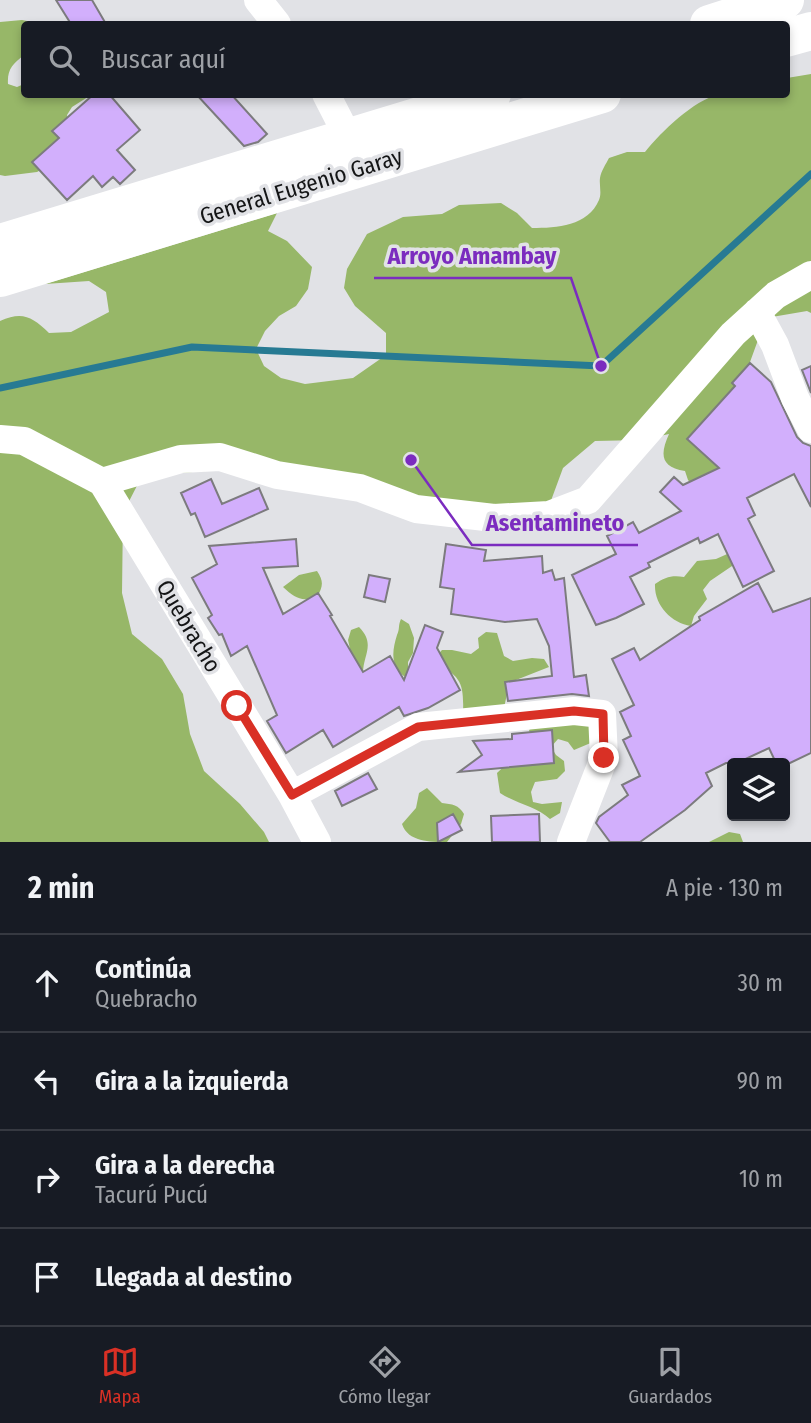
<!DOCTYPE html>
<html lang="es">
<meta charset="utf-8">
<style>
body{margin:0;font-family:"Fira Sans Condensed",sans-serif;background:#20242c;color:#f1f3f6}
.controls{position:absolute;right:21px;bottom:21px;display:grid;overflow:hidden;border-radius:7px;box-shadow:0 4px 10px #0003}
.controls button{width:63px;height:63px;display:grid;place-items:center;padding:0;border:0;border-bottom:2px solid #363941;background:#171b24;color:#f1f3f6;font:35px sans-serif}
.stop{position:absolute;width:21px;height:21px;margin:-16px;border:5px solid #d93025;border-radius:50%;background:#fff}
.stop.end{background:#d93025;border-color:#fff;box-shadow:0 2px 7px #0008}
.list{margin:0;padding:0;list-style:none}
h2{display:flex;justify-content:space-between;align-items:center;height:91px;margin:0;padding:0 28px;font-size:30px}
h2 small{font-size:23px;font-weight:400;color:#9ea1a6}
.list li{display:grid;grid-template-columns:46px 1fr auto;gap:21px;align-items:center;box-sizing:border-box;height:98px;padding:0 28px;border-top:2px solid #363941}
.list b{display:block;font-size:26px;white-space:nowrap}
.list p{margin:0;font-size:23px;white-space:nowrap;color:#9ea1a6}
.list em{font-size:23px;font-style:normal;color:#9ea1a6}
.icon{flex:none;width:38px;height:38px;fill:none;stroke:currentColor;stroke-width:2;stroke-linecap:round;stroke-linejoin:round}
.map{position:relative;flex:none;width:811px;height:842px;overflow:hidden}
.search{position:absolute;background:#171b24;box-shadow:0 4px 10px #0003;left:21px;right:21px;top:21px;height:77px;display:flex;align-items:center;gap:18px;box-sizing:border-box;padding:0 24px;border-radius:7px;color:#9ea1a6;font-size:26px}
.sheet{height:483px;background:#171b24}
nav{display:flex;justify-content:space-around;align-items:center;box-sizing:border-box;height:98px;border-top:2px solid #363941;background:#171b24;font-size:19px;color:#9ea1a6}
nav a{display:grid;justify-items:center;gap:4px}
nav .on{color:#d93025}
.map>svg:first-child{display:block}
.forest{fill:#97b768}
.lines{fill:none;stroke-linecap:round;stroke-linejoin:round}
.stream{stroke:#277a93;stroke-width:7}
.building{fill:#d2affc;stroke:#7c7b7e;stroke-width:2}
.street{stroke:#fff;stroke-width:28}
.secondary{stroke:#fff;stroke-width:38}
.route{stroke:#d93025;stroke-width:9}
.labels{text-anchor:middle;dominant-baseline:central;stroke-width:7;stroke-linejoin:round;paint-order:stroke}
.street-label{font-size:23px;fill:#141516;stroke:#e1e2e6}
.leader{fill:none;stroke:#7b2cbf;stroke-width:2.5}
.callout-dot{fill:#7b2cbf;stroke:#e1e2e6;stroke-width:2.5}
.callout-label{font-size:24px;text-anchor:middle;font-weight:bold;fill:#7b2cbf;stroke:#e1e2e6;stroke-width:7;stroke-linejoin:round;paint-order:stroke}
</style>
<div class="map">
<svg width="811" height="842" viewBox="0 0 811 842">
<rect width="100%" height="100%" fill="#e1e2e6"/>
<path class="forest" d="M22,20L42,24H24V55C13,64 7,69 8,84L17,87L24,84V94L91,95L72,107L67,115L69,125L46,167L37,172L5,176L0,175V22Z
M811,74V313L807,311L766,318L746,373L732,451L701,495L688,480L685,471C660,467 660,454 669,434L641,440L595,441L563,468L549,506L515,529L268,466L142,476L123,513L122,593L132,634L162,659L183,694L190,734L204,771L240,804L264,832L269,842H0V321C23,311 32,317 49,333L71,332L109,312L106,292L89,281L45,284L277,213L268,231L287,241L312,267L308,289L296,306L279,316L265,331L256,349L264,366L281,378L305,384L353,378L386,355V333L355,306L344,288L347,269L367,234L403,217L442,214L459,205L501,203L517,213L532,228C557,228 588,226 599,200C602,193 599,185 600,178C601,171 606,164 609,158L627,152H645C662,131 693,101 719,94H786L787,78Z
M734,551L735,564L710,581L703,590L707,599L694,616L691,626C671,623 654,605 655,584C665,577 672,575 684,577L697,561L716,559Z
M317,571C324,581 323,587 317,597C301,602 295,598 283,587L299,575Z
M401,619L409,624L414,638L413,653L408,662V673L405,677C390,666 392,651 397,635C400,629 398,625 401,619Z
M359,627C376,644 363,655 363,673L345,658L350,649L348,640L351,630Z
M486,632L497,633L504,656L513,661L532,658L544,659L549,667L516,680L508,689L504,708L463,715C464,682 462,678 433,660L442,650H452L471,654L479,648L478,638Z
M536,723L589,724L593,742L574,750L568,742L558,739L551,747L556,755L564,761L565,771L557,779L535,782L531,792L533,802L542,804L562,802L560,813L550,819C537,807 515,803 500,793L497,773L532,740L529,730Z
M427,788L442,803C452,804 459,805 464,814L461,824L447,842C430,842 408,842 402,824L416,808L419,793Z
M729,832L740,834L743,842H709Z"/>
<g class="lines">
<path class="stream" d="M0,388L192,347L601,366L811,174"/>
</g>
<path class="building" d="M56,0H92L106,24H71Z
M94,94H109L140,130L117,150L135,170L120,184L113,177L102,187L93,176L67,200L32,162L59,138L52,131Z
M196,94H231L267,134L258,142L244,146Z
M750,363L771,382L797,437L803,443L811,446V507L794,474L747,498L755,515L748,519L774,571L743,587L718,534L700,543L698,538L648,563L650,567L630,577L644,604L616,618L596,625L572,575L616,554L607,536L633,522L639,533L681,511L660,492L674,477L683,485L719,468L687,439L735,386L732,383Z
M811,366V393L802,370Z
M211,479L222,504L259,488L268,509L205,537L195,513L191,515L181,493Z
M296,539L298,566L263,568L283,614L318,593L332,615L330,616L363,672L390,656L404,680L425,625L443,632L437,648L460,690L428,708L404,716L399,707L333,747L323,730L286,753L267,721L277,715L247,646L231,656L222,634L219,635L208,618L212,615L192,578L217,564L209,546Z
M446,544L486,550L484,561L542,556L543,573L552,570L555,580L564,578L574,677L586,675L589,696L572,694L508,701L505,682L552,676L549,646L537,619L505,622L451,614L454,589L440,587Z
M369,575L390,579L385,602L364,597Z
M758,583L773,612L811,598V753L790,763H776L769,748L737,763H726L706,773L712,786L685,810L640,842H610L596,823L599,817L628,795L622,785L640,776L623,740L631,736L620,712L634,705L612,659L634,648L640,660L700,620L699,617Z
M552,730L554,763L459,772L482,755L473,741L512,739V734Z
M368,773L377,789L342,806L335,791Z
M453,814L462,830L438,842L437,823Z
M539,814L540,842H492L491,816Z"/>
<g class="lines">
<path class="street" d="M258,0L277,24
M326,94L349,139
M757,312L775,345L795,398L811,429
M0,439L24,441L102,482L181,459L220,457L277,475L360,488L416,509L494,518L549,515L588,500L733,334L776,295L811,275
M102,482L292,795L317,842
M292,795L418,727L574,711L602,714L604,758L571,842"/>
<path class="secondary" d="M709,24L785,0
M786,38L811,31
M0,243L492,94
M0,278L602,94"/>
</g>
<g class="lines">
<path class="route" d="M237,706L292,795L418,727L574,711L603,714L604,758"/>
</g>
<g class="labels">
<g class="street-label">
<text transform="translate(301 186) rotate(-17)">General Eugenio Garay</text>
<text transform="translate(189 626) rotate(59)">Quebracho</text>
</g>
</g>
<path class="leader" d="M601 366L571 278H374M411 460L472 545H638"/>
<g class="callout-dot">
<circle cx="601" cy="366" r="7"/>
<circle cx="411" cy="460" r="7"/>
</g>
<g class="callout-label">
<text x="472" y="264">Arroyo Amambay</text>
<text x="555" y="531">Asentamineto</text>
</g>
</svg>
<div class="controls">
<button><svg class="icon" aria-label="layers" viewBox="0 0 24 24"><path d="M12 4l9 5-9 5-9-5zM3 14l9 5 9-5"/></svg></button>
</div>
<div class="stop" style="left:237px;top:706px"></div>
<div class="stop end" style="left:604px;top:758px"></div>
<div class="search"><svg class="icon" aria-label="search" viewBox="0 0 24 24"><circle cx="10" cy="10" r="6"/><path d="M15 15l6 6"/></svg>Buscar aquí</div>
</div>
<section class="sheet">
<h2>2 min<small>A pie · 130 m</small></h2>
<ul class="list">
<li><svg class="icon" aria-label="ahead" viewBox="0 0 24 24"><path d="M12 20V5M6 11l6-6 6 6"/></svg><div><b>Continúa</b><p>Quebracho</p></div><em>30 m</em></li>
<li><svg class="icon" aria-label="left" viewBox="0 0 24 24"><path d="M17 20v-9H6M10 6l-5 5 5 5"/></svg><div><b>Gira a la izquierda</b></div><em>90 m</em></li>
<li><svg class="icon" aria-label="right" viewBox="0 0 24 24"><path d="M7 20v-9h11M14 6l5 5-5 5"/></svg><div><b>Gira a la derecha</b><p>Tacurú Pucú</p></div><em>10 m</em></li>
<li><svg class="icon" aria-label="arrive" viewBox="0 0 24 24"><path d="M6 21V4h12l-3 4 3 4H6"/></svg><div><b>Llegada al destino</b></div></li>
</ul>
</section>
<nav>
<a class="on"><svg class="icon" aria-label="map" viewBox="0 0 24 24"><path d="M3 6l6-2 6 2 6-2v14l-6 2-6-2-6 2zM9 4v14M15 6v14"/></svg>Mapa</a>
<a><svg class="icon" aria-label="directions" viewBox="0 0 24 24"><path d="M12 3l9 9-9 9-9-9zM9 14v-3h6M13 9l2 2-2 2"/></svg>Cómo llegar</a>
<a><svg class="icon" aria-label="saved" viewBox="0 0 24 24"><path d="M7 4h10v16l-5-4-5 4z"/></svg>Guardados</a>
</nav>
